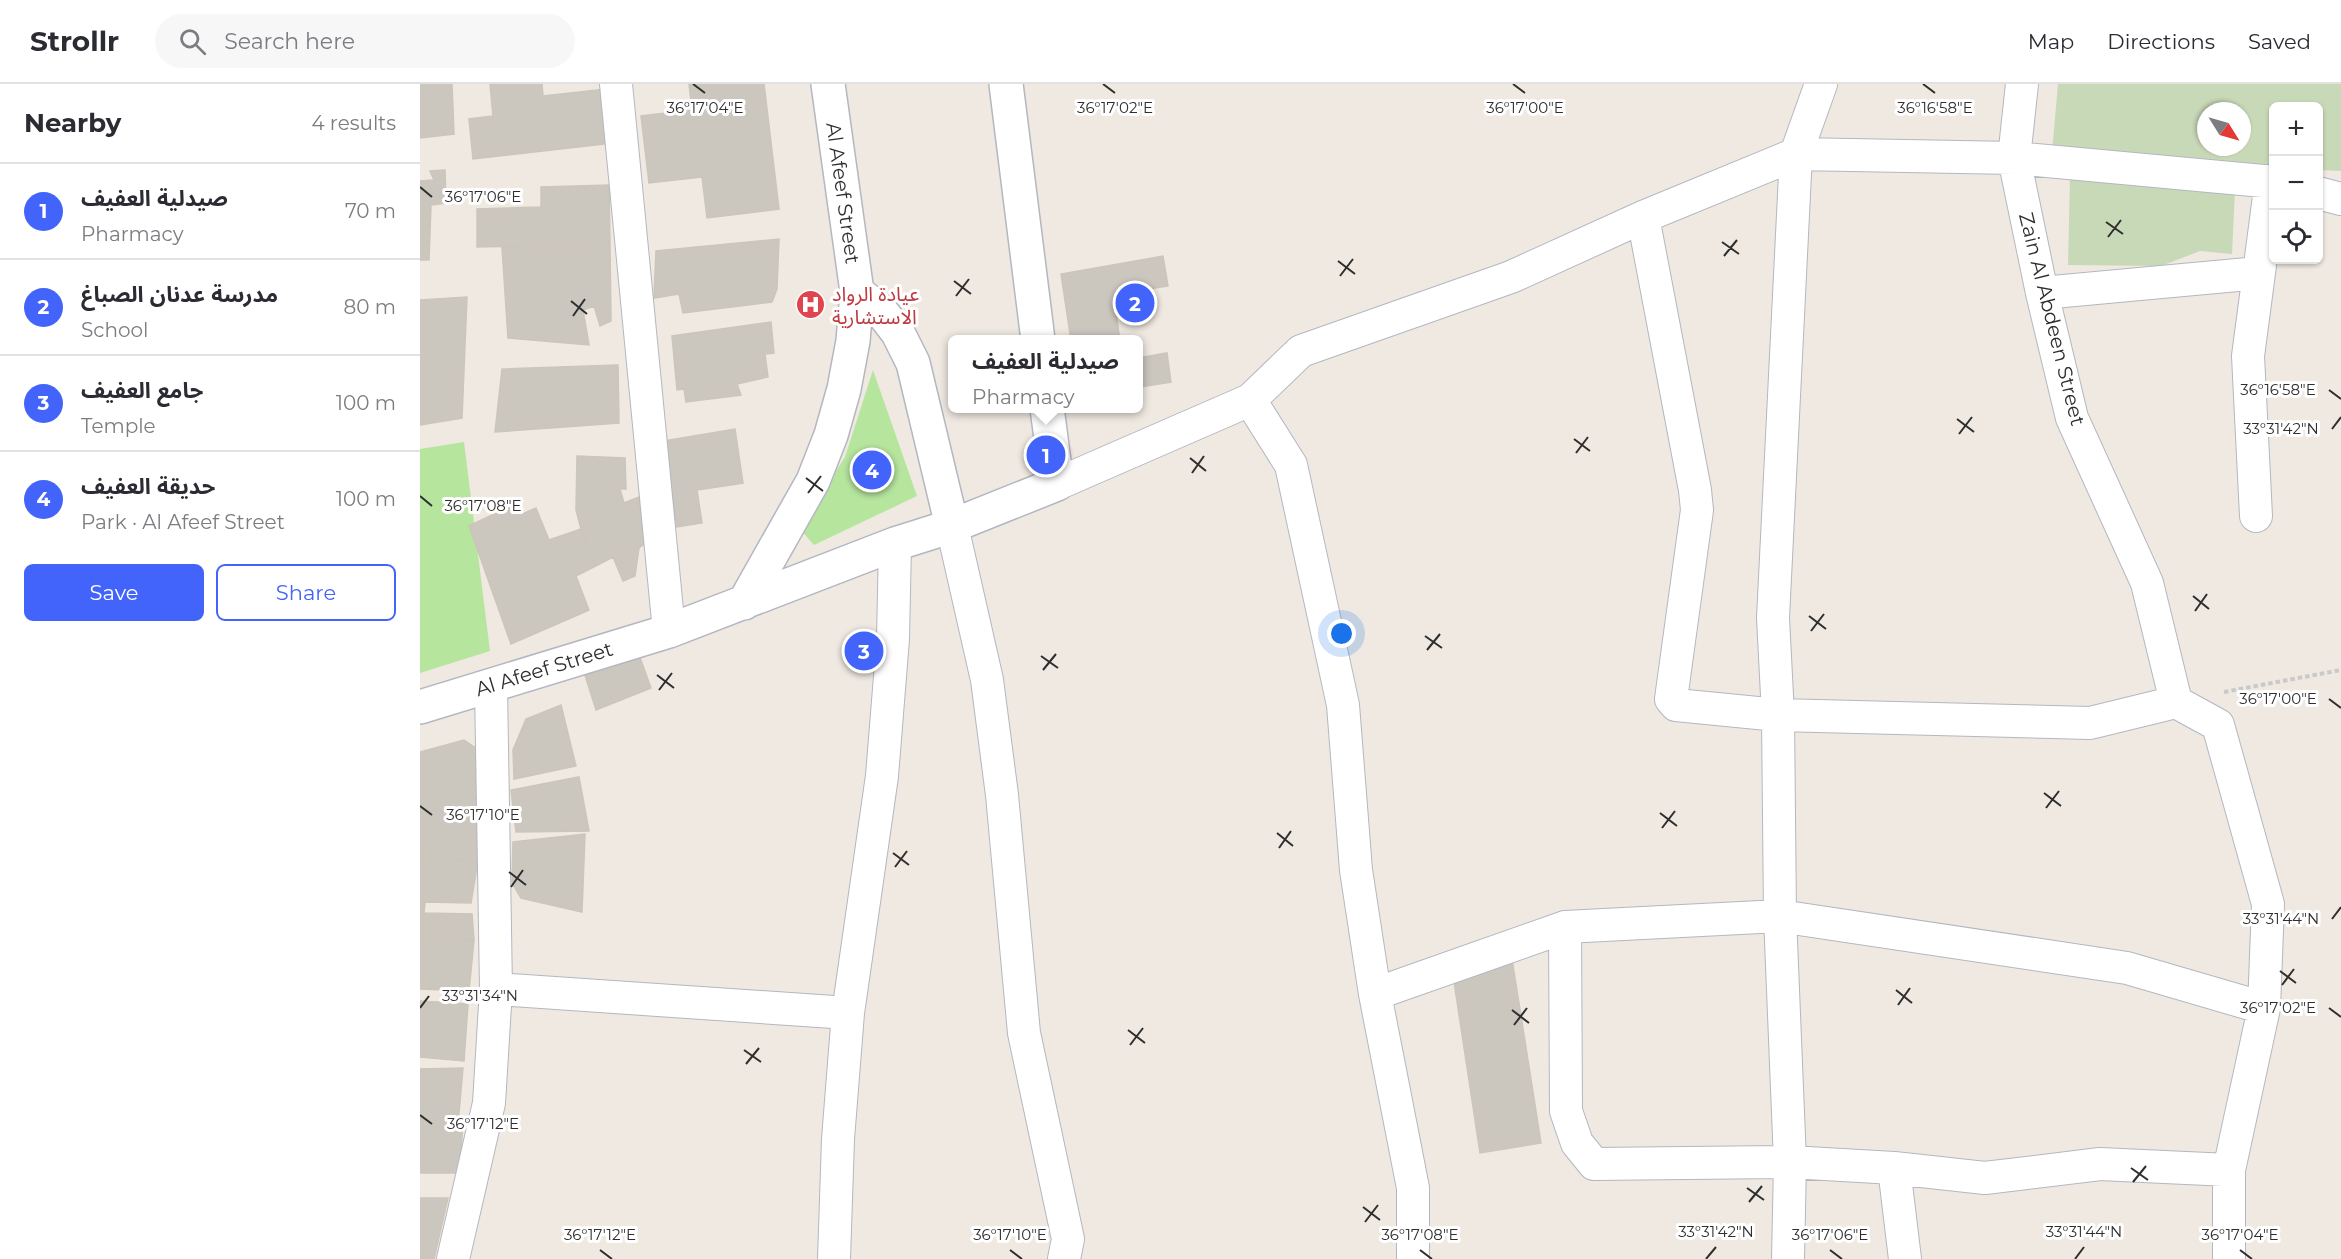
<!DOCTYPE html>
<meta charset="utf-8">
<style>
body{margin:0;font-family:Montserrat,"Noto Sans Arabic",sans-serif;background:#f7f7f7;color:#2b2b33}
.controls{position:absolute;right:18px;top:18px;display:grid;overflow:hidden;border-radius:9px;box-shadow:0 2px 4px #0004}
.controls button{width:54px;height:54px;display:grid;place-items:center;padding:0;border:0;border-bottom:2px solid #e1e1e2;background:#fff;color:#2b2b33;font:30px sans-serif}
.compass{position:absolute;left:1777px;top:18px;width:54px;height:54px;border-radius:50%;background:#fff;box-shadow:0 2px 4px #0004;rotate:127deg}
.you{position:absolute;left:922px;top:550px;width:21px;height:21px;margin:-15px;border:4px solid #fff;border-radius:50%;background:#1a73e8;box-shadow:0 0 0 9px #1a73e833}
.badge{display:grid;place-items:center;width:39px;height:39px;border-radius:50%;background:#4264fb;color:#fff;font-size:20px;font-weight:700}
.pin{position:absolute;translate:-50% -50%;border:3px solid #fff;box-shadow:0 2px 6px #0006}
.popup{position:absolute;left:528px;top:251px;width:195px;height:78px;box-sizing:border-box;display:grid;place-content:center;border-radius:9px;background:#fff;filter:drop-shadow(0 2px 4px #0005);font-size:20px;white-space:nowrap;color:#7c7c81}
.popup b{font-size:22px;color:#2b2b33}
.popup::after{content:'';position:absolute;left:50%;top:100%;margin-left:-12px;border:12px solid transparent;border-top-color:#fff}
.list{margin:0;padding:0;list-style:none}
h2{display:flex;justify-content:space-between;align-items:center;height:78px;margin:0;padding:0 24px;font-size:26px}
h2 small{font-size:20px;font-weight:400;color:#7c7c81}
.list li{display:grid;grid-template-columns:39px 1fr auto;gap:18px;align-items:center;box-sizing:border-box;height:96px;padding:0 24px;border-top:2px solid #e1e1e2}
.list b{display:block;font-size:22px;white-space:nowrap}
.list p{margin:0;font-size:20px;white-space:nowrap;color:#7c7c81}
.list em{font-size:20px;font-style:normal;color:#7c7c81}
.actions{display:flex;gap:12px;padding:18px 24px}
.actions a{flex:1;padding:14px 0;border:2px solid #4264fb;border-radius:9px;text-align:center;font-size:21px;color:#4264fb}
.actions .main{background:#4264fb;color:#fff}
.icon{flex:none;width:33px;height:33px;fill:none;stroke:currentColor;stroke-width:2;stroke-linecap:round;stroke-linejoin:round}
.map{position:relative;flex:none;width:1921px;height:1175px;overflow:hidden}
header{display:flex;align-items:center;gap:36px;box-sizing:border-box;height:84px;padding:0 30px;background:#fff;border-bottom:2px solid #e1e1e2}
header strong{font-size:28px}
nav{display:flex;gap:33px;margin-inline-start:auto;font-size:21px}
.search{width:420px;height:54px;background:#f7f7f7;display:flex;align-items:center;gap:15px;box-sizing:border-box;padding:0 21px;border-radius:33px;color:#7c7c81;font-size:22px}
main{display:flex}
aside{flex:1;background:#fff}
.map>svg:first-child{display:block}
.green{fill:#b6e59e}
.cemetery{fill:#c8d9b8;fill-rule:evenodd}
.building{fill:#cbc7bf;stroke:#cbc5ba;stroke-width:1.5}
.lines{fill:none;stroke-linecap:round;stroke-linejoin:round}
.minor-casing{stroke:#b4b7c1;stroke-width:34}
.secondary-casing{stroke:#b4b7c1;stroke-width:36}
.path{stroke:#c9c9c9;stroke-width:4;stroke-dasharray:4.5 3;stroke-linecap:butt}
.minor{stroke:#fff;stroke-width:32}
.secondary{stroke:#fff;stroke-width:33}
.ticks{fill:none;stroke:#2e2e2e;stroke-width:2}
.labels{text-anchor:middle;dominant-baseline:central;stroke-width:6;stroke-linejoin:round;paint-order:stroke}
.street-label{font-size:20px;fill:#2e2e2e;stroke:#fff}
.health-label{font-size:20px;fill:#be3a42;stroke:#fff;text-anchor:start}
.ticks-label{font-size:15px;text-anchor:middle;fill:#2e2e2e;stroke:#fff;stroke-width:6;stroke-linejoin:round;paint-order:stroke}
</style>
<header>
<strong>Strollr</strong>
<div class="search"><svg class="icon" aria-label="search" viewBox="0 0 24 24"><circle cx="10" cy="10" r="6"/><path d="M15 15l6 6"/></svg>Search here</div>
<nav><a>Map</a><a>Directions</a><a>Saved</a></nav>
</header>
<main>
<aside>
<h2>Nearby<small>4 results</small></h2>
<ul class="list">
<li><span class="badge">1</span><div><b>صيدلية العفيف</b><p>Pharmacy</p></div><em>70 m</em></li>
<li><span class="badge">2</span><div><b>مدرسة عدنان الصباغ</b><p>School</p></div><em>80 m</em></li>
<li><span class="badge">3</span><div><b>جامع العفيف</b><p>Temple</p></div><em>100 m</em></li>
<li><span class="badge">4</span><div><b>حديقة العفيف</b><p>Park · Al Afeef Street</p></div><em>100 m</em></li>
</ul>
<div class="actions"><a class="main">Save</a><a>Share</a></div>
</aside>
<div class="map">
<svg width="1921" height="1175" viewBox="0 0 1921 1175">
<rect width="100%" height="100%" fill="#efe9e1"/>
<path class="green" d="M453,286L497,412L394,461L379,444L425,373Z
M44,358L70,567L0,589V365Z"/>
<path class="cemetery" d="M1638,0H1921V87L1899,86L1898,22H1854L1853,83L1632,68ZM1786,27H1822V63H1786Z
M1650,93L1815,106L1812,170L1780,167L1741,182L1648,181Z"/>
<path class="building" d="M0,0H32L34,50L0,54Z
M70,0H122L123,12L186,5L192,59L53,75L49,35L73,32Z
M269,0H344L359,125L287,134L282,93L229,99L221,32L272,26Z
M25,86L26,119L11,121L9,176H0V97L14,96L10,87Z
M189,101L190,160L57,163V125L121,123V103Z
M359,155L357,205L352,218L263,229L259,210L234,214L236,167Z
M190,160L191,237L180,242L174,222L163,226L169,261L88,254L82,163Z
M743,172L748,202L693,211L700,256H651L641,190Z
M47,213L42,334L0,341V216Z
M351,238L354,269L345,270L348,293L317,300L321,311L266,318L264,305L257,306L252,252Z
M747,269L751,298L719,303V274Z
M198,281L199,339L75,348L82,285Z
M315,345L323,399L277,406L282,439L257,443L243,357Z
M157,372L205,374L206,405H200L204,419L219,413L227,458L219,464L215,492L203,497L193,473L176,482L161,445L156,426Z
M95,420L100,431L116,424L129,456L161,445L176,482L156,492L169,526L91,560L49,442Z
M217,565L231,604L176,626L163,585Z
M141,621L156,682L94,695L93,666L106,635Z
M44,656L57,665L58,715L0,720V668Z
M159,693L169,747L96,748L91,706Z
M58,715V777L0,774V720Z
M165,750L162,828L101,814L92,799L93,758Z
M0,774L58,777L51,819L5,818L4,829L52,830L54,856L0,855Z
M0,855L54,856L49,907L0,905Z
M1092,875L1121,1059L1060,1069L1033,891Z
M0,917L48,920L44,977L0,973Z
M43,984L38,1040L43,1039L39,1089H0V985Z
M0,1114H28L14,1175H0Z"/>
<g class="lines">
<defs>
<path id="minor" d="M196,0L249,547
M1602,0L1594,74L1622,209L1652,334L1727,499L1756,618L1798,641L1848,820L1844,924L1809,1086V1175
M1898,109L1921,115
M1223,133L1275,406L1277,426L1251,615L1256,621L1358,631L1670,639L1756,618
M1622,209L1839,189L1851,97
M830,316L871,381L923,621L936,786L955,910L993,1104V1175
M637,400L830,316L881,267L1091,193L1223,133L1376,70L1401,0
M1836,432L1828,272L1839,189
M532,442L567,596L582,711L604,949L648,1155L644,1175
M1145,843L1146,1027L1157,1059L1174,1080L1370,1078L1474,1084L1485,1175
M76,905L428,929
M955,910L1145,843L1360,832L1707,884L1844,924
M1474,1084L1565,1094L1680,1080L1809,1086
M33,1175L69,1019L76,905L71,602
M414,1175L418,1055L428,929L462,692L473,555L475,460
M1368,1175L1370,1078L1360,832L1358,631L1353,534L1376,70L1594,74L1854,98"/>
<path id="secondary" d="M586,0L618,256
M437,208L461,227L478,249L493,279L532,442
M324,519L393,397L411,351L424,305L433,257L437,208L408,0
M0,623L249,547L475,460L532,442L637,400L627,324"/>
</defs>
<use href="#minor" class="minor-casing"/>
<use href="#secondary" class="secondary-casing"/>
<path class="path" d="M1804,608L1921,586"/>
<use href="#minor" class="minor"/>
<use href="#secondary" class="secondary"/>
</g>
<path class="ticks" d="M273,0L285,9M683,0L695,9M1093,0L1105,9M1503,0L1515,9M0,103L12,113M1686,138L1703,150M1688,153L1701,136M1302,158L1319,170M1304,172L1317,156M918,177L935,190M920,192L933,175M534,197L551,210M536,212L549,195M151,217L167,230M153,232L165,215M1909,306L1921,315M1537,335L1554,348M1912,345L1921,333M1539,350L1552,333M1154,355L1170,367M1156,369L1168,353M770,374L786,387M772,389L784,372M386,394L403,407M388,409L401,392M0,412L12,422M1773,512L1789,525M1775,527L1787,510M1389,532L1406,545M1391,547L1404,530M1005,552L1022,564M1007,566L1020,550M621,572L638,584M623,586L636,570M237,591L254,604M239,606L252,589M1909,615L1921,624M1624,709L1641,722M0,722L12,731M1626,724L1639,707M1240,729L1257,742M1242,744L1255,727M857,749L873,762M859,764L871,747M473,769L489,781M475,783L487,767M89,788L106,801M91,803L103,786M1912,835L1921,823M1860,887L1876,899M1862,901L1874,885M1476,906L1492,919M1478,921L1490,904M0,924L9,912M1909,924L1921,933M1092,926L1109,939M1094,941L1107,924M708,946L725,959M710,961L723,944M324,966L341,978M326,980L339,964M0,1031L12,1040M1711,1084L1728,1096M1713,1098L1726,1082M1327,1104L1344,1116M1329,1118L1342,1102M943,1123L960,1136M945,1138L958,1121M180,1166L192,1175M590,1166L602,1175M1000,1166L1012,1175M1410,1166L1422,1175M1820,1166L1832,1175M1286,1175L1296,1163M1655,1175L1664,1163"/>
<defs>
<symbol id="hospital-disc" viewBox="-11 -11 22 22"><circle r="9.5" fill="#e0444e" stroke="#fff"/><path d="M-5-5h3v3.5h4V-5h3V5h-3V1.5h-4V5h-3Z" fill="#fff"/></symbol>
</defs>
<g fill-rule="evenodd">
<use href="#hospital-disc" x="374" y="204" width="33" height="33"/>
</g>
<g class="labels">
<g class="street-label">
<text transform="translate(423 109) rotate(82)">Al Afeef Street</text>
<text transform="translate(1632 235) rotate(76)">Zain Al Abdeen Street</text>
<text transform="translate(124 585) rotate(-17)">Al Afeef Street</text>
</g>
<g class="health-label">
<text x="412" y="210">عيادة الرواد<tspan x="412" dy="23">الاستشارية</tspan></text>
</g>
</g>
<g class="ticks-label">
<text x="1105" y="29">36°17'00"E</text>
<text x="1515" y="29">36°16'58"E</text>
<text x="285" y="29">36°17'04"E</text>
<text x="695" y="29">36°17'02"E</text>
<text x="63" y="118">36°17'06"E</text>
<text x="1858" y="311">36°16'58"E</text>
<text x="1861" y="350">33°31'42"N</text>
<text x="63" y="427">36°17'08"E</text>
<text x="1858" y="620">36°17'00"E</text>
<text x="63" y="736">36°17'10"E</text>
<text x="1861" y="840">33°31'44"N</text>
<text x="60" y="917">33°31'34"N</text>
<text x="1858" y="929">36°17'02"E</text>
<text x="63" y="1045">36°17'12"E</text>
<text x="1296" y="1153">33°31'42"N</text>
<text x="1664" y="1153">33°31'44"N</text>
<text x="180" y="1156">36°17'12"E</text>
<text x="590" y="1156">36°17'10"E</text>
<text x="1000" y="1156">36°17'08"E</text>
<text x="1410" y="1156">36°17'06"E</text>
<text x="1820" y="1156">36°17'04"E</text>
</g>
</svg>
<div class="controls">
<button>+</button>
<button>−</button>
<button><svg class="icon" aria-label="locate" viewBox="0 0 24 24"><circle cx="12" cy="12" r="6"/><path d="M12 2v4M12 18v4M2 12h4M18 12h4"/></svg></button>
</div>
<svg class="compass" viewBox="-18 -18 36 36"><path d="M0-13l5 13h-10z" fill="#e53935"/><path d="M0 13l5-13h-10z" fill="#7c7c81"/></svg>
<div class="you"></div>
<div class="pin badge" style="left:626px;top:371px">1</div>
<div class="popup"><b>صيدلية العفيف</b>Pharmacy</div>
<div class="pin badge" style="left:715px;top:219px">2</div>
<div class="pin badge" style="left:444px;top:567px">3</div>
<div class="pin badge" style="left:452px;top:386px">4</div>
</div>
</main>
